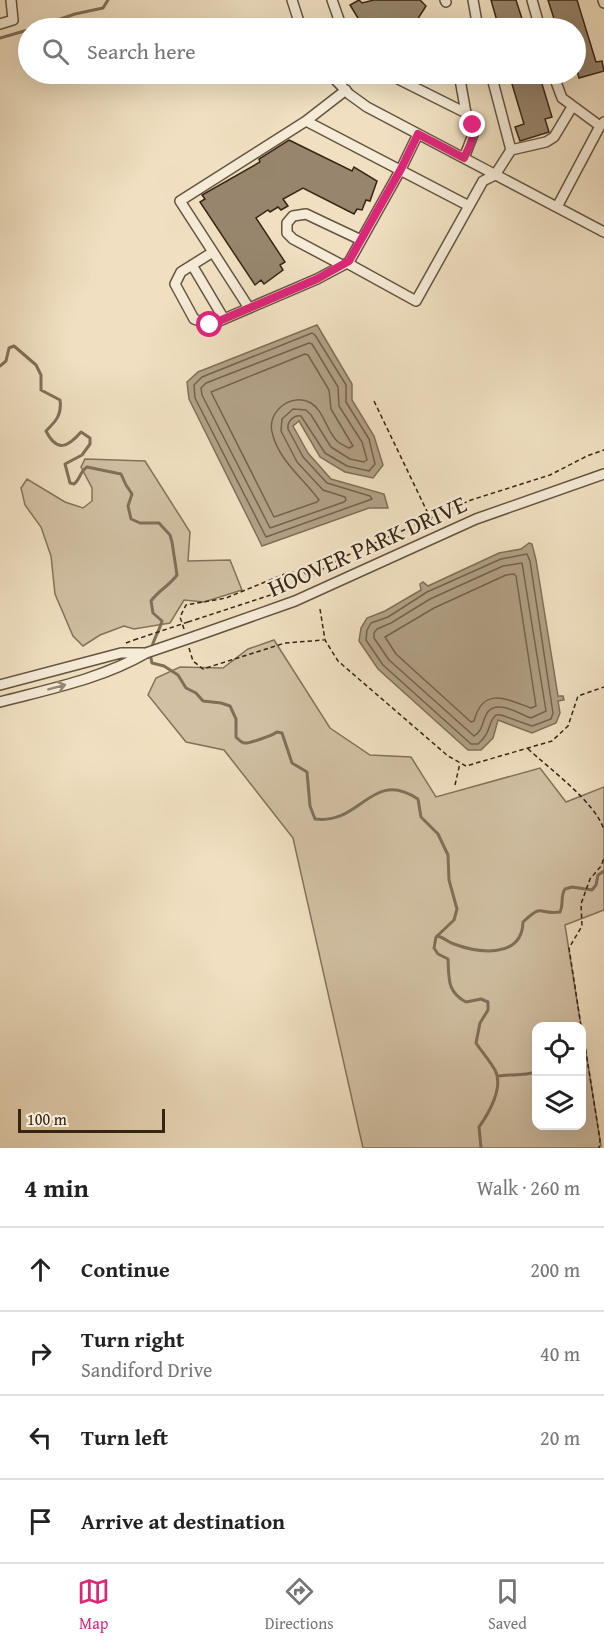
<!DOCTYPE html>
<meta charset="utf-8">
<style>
body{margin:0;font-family:"Gentium Book Plus",serif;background:#f2f2f2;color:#222}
.controls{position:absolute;right:18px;bottom:18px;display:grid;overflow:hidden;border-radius:12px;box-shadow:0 6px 24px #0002}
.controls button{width:54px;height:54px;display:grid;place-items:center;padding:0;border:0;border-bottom:2px solid #e0e0e0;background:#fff;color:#222;font:30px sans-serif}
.scale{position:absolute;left:18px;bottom:15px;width:147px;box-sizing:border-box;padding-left:6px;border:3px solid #372513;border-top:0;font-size:16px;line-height:21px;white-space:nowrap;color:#372513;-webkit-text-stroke:4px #f5ebd7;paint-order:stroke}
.stop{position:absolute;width:18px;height:18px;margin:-14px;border:4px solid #db2777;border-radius:50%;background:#fff}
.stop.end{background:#db2777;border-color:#fff;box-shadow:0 2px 6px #0008}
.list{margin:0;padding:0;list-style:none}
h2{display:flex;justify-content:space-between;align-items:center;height:78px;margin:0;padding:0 24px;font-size:26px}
h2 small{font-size:20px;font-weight:400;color:#767676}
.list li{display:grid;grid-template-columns:39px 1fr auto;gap:18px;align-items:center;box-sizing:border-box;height:84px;padding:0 24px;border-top:2px solid #e0e0e0}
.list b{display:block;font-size:22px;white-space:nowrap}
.list p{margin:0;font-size:20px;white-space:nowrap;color:#767676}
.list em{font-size:20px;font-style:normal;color:#767676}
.icon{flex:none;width:33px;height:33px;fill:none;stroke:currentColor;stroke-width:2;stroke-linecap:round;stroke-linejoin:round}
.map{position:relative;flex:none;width:604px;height:1148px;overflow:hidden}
.search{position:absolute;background:#fff;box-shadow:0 6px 24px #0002;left:18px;right:18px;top:18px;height:66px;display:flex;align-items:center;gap:15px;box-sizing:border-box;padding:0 21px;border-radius:33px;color:#767676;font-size:22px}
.sheet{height:414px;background:#fff}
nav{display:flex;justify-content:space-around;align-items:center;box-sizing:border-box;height:84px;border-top:2px solid #e0e0e0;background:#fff;font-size:16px;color:#767676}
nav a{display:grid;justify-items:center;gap:3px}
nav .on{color:#db2777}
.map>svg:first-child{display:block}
.green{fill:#d1c0a3;stroke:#84725b;stroke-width:1.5}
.water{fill:#b1a086;stroke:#806f58;stroke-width:1.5}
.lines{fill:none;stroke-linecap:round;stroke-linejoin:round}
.shore{stroke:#74624c;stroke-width:1.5}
.stream{stroke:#806f58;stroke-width:3}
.building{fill:#97866d;stroke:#372513;stroke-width:1.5}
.minor-casing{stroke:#65543e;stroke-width:12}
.path{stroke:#372513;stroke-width:1.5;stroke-dasharray:4.5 3;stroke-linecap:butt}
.minor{stroke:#f5ebd7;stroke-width:9}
.minor-bridge-casing{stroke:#65543e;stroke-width:12;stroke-linecap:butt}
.path-bridge{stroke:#372513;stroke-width:1.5;stroke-dasharray:4.5 3;stroke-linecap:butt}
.minor-bridge{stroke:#f5ebd7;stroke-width:9}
.oneway{stroke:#968875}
.route{stroke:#db2777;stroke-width:8}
.labels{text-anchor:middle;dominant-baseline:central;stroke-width:4.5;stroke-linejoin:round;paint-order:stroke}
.street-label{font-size:24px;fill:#372513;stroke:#f5ebd7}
</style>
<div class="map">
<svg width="604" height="1148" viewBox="0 0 604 1148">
<rect width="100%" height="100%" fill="#f0e0c1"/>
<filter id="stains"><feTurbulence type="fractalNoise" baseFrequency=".00333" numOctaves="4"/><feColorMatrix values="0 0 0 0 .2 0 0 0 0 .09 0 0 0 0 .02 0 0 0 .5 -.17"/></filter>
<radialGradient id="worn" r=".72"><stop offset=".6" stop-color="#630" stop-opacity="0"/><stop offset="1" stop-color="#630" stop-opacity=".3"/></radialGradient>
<path class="green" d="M85,459L145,461L190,532L188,561L230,560L242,590L204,602L184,600L170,623L134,629L124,626L100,635L83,646L73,636L55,594L51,556L41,527L25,505L21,488L27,479L65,502L83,508L92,501V488L81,467Z
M274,640L330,728L370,755L411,757L436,797L540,768L566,802L604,787V910L565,925L581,1026H536V1126H582V1027L601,1146L598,1148H363L293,838L224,750L186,742L148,695L156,678L180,667L223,668L248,649Z"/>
<path class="water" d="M317,325L352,384V400L374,436L383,465L373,478L345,472L320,457L299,421L293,426L308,453L331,479L384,494L388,508H369L262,546L189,399L187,382L198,372Z
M529,543L532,544L536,560L558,696H563L564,700L558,701L560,713L556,723L532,733L498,720L493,738L481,750H468L378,669L359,641L361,628L367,618L385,611L421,590L420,584L423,582L428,586L499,553L521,549Z"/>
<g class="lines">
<path class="shore" d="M312,333L315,335L346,385V402L369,439L375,464L369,471L347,466L325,453L301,416C294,415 287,421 288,429L303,457L327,483L370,496L372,499L266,537L195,398L194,385L202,377Z
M309,343L312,344L338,387L339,406L362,442L367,460L364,462L350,459L331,447L311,415L306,410L293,409L282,419L281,431L297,462L323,490L345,497L346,500L344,502L270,528L202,395L201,388L206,383Z
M305,354L308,355L329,390L331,409L353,446L349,448C345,446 340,444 337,441C326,430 324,411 311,403C292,392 267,411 272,432C278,460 303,478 319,500L317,502L274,517L211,392Z
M527,554L530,561L553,713L551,719L532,726L501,715H496C487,723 492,732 478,744H471L383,665L366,640L367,630L371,623L388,617L427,592L501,559Z
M522,563L546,711L531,718C522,715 510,707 500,707C480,706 487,730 474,736L389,660L374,638V633L377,629L391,623L430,599L503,566Z
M514,574L516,576L536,706L531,708C507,699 483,686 474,721L471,722L396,654L385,637L434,608L506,575Z"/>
<path class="stream" d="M34,28L75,14L103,8L108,0
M0,38L28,30
M0,366L6,361L9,348L14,346L36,365L41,375V390L60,400C62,415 56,421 46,431C57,453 68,447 81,432L90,438V444L82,455L65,464L70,483L74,484C80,480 80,471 87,467L121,474L126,485L132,494L128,506L131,519L140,523H159L170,535L172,542L177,575C169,586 159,590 151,601L153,613L162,621C158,636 147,647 152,663L164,666L178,675L186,688L196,693L203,701L221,703L230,706L236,719V737C239,740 240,742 244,743C249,744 273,735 277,732L282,733L292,763L307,772L310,806L315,819C362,825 371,768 418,799L421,817L438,834L448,855L449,880L457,909L454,920L436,937L434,948L438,954L448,959C449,979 447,992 466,1002L481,999L488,1002V1010L480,1023L476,1043C482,1052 490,1061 495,1070C504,1087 489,1113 479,1127L481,1148
M437,936C444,937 447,942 454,944C478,953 522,959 523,922C545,902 536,915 560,912C564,904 560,896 565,889L572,887L592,890L596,885L598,875L604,871
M498,1076C511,1074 523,1076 536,1072"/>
</g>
<path class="building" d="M359,0L362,3L374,0H420L426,6L412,28H364L350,5Z
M491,0H516L525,28H499Z
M548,0H577L596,62L602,61L604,71L579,78L576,67V28H557Z
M509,74H539L552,117L545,119L549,132L520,141L515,127L524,124Z
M289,140L352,171L354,167L377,181L370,201L366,200L362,210L357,209L354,214L303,188L283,199L288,206L281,210L278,207L270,212L268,210L256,218L285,262L280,265L283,270L264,284L261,280L255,285L200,202L205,199L202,195L260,162L259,159Z"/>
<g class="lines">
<defs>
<path id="minor" d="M292,0L301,28
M332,0L342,28
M445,0L446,2
M473,0L478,28
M532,0L540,28
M603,0L604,3
M0,24L13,20L11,0
M330,74L349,94L367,107L604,232
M388,74L466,113
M459,74L466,113L474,132L464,158
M553,74L562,98L600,126
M346,90L306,121L469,206
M511,150L546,142L554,137L572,107
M557,207L600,126L604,122
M213,252L180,201L306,121
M347,263L416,301L483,181L495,175L511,150L491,74
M192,265L224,319
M342,265L293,239L287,233V223L293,216L306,214L361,240
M249,308L213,252L181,272L175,284L194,319L210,325L317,279L349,262L401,169L418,134
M196,636L295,601L476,519L604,474
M0,685L121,653H144
M0,702C49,689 101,679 146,653"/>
</defs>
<use href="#minor" class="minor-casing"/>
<path class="path" d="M374,401L435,528
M320,609L325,640L338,661L448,756L466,766L552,741L568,726L578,696L604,687
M188,622L292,588L339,559L471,500L550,475L587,456L604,450
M184,629L180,617L186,605L226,598L287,573L303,571L309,577
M126,643L134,640
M189,648L193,661L203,669L285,643L324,640
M528,749C550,769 596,803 604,830
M455,785L460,763
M581,1026L569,948L582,926L581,904L590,879L601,866L604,858
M582,1027L600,1140L599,1148"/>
<use href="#minor" class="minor"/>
<defs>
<path id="minor-bridge" d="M146,653L196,636"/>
</defs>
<use href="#minor-bridge" class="minor-bridge-casing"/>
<path class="path-bridge" d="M134,640L188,622"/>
<use href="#minor-bridge" class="minor-bridge"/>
</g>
<defs><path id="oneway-shaft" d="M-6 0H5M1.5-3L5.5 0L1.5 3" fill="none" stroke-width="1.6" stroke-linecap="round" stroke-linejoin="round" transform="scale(1.5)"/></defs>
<use class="oneway" href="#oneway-shaft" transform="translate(57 687) rotate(-15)"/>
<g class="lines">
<path class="route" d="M210,325L317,279L349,261L401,169L418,134L464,158C469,147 475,138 473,125"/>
</g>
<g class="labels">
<g class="street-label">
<text transform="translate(367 546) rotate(-24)">HOOVER PARK DRIVE</text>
</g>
</g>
<rect width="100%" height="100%" filter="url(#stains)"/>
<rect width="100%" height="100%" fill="url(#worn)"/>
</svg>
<div class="controls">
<button><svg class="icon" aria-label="locate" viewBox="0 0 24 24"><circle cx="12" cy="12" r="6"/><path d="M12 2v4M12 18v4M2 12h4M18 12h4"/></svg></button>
<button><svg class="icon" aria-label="layers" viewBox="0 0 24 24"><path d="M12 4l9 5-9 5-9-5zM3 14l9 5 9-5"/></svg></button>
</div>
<div class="scale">100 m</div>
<div class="stop" style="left:210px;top:325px"></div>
<div class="stop end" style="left:473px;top:125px"></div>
<div class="search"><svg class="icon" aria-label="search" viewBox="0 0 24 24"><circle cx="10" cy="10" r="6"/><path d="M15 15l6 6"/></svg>Search here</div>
</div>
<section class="sheet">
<h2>4 min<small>Walk · 260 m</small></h2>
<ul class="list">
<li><svg class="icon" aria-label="ahead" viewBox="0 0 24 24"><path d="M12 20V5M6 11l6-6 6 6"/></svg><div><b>Continue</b></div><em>200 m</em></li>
<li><svg class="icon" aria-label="right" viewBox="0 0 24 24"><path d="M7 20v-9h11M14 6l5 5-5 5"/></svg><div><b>Turn right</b><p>Sandiford Drive</p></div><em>40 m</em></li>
<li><svg class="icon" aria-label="left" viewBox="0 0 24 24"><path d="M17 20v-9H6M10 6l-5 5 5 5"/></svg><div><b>Turn left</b></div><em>20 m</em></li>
<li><svg class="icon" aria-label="arrive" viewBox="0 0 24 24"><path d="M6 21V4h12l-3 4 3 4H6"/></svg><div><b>Arrive at destination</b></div></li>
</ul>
</section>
<nav>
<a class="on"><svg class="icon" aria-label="map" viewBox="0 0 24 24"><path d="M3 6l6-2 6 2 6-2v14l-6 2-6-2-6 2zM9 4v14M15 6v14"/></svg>Map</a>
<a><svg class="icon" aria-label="directions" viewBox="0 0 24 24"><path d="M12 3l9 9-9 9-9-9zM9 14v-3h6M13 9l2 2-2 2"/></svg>Directions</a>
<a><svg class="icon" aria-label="saved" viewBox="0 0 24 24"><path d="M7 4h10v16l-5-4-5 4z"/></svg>Saved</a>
</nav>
